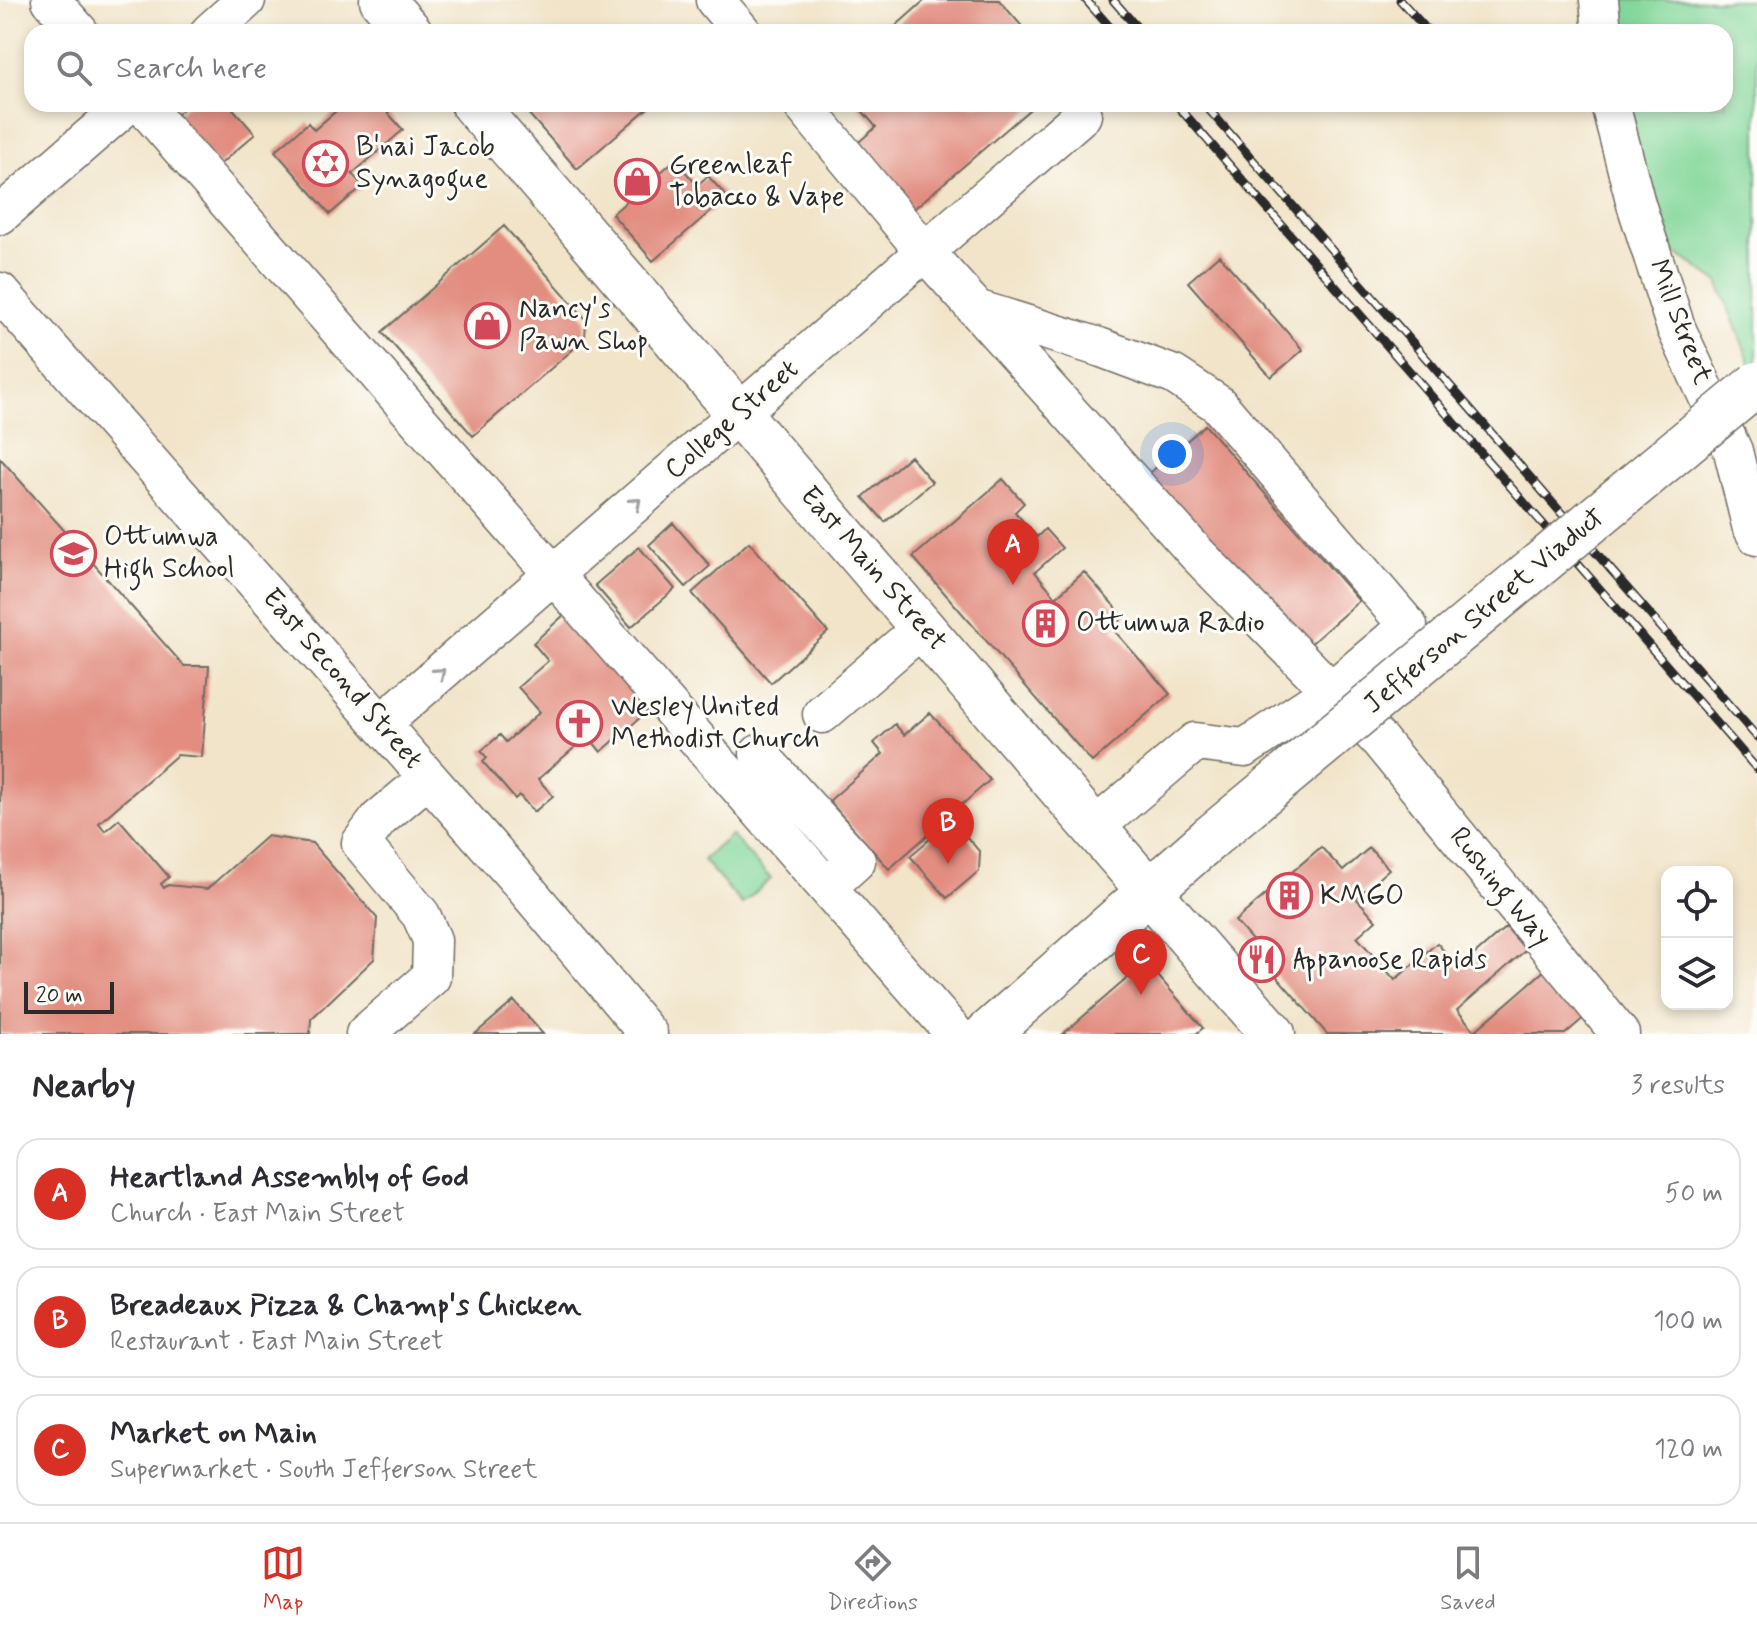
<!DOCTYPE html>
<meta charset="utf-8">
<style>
body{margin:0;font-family:Mynerve,sans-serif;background:#f2f2f3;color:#2b2b33}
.controls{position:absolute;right:24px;bottom:24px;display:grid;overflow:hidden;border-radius:16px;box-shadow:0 4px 12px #0003}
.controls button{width:72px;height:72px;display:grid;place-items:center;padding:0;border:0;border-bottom:2px solid #e1e1e2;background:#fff;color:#2b2b33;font:40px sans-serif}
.scale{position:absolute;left:24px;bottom:20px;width:90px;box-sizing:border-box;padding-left:8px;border:4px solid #2b2b2b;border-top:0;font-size:22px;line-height:28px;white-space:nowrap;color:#2b2b2b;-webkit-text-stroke:6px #fdfcf7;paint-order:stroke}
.you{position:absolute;left:1172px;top:454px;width:28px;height:28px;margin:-20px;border:6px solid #fff;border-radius:50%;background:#1a73e8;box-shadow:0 0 0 12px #1a73e833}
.badge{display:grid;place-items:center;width:52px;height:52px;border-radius:50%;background:#d93025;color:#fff;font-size:26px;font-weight:700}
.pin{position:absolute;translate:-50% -66px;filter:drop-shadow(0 2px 4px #0008)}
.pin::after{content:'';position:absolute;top:42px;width:28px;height:24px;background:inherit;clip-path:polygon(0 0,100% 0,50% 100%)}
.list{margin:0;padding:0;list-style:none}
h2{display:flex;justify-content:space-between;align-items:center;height:104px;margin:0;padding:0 32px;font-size:34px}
h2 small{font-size:26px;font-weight:400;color:#7c7c81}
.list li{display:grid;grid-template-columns:52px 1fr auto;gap:24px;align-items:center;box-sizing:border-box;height:112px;margin:0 16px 16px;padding:0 16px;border:2px solid #e1e1e2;border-radius:24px}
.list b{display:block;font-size:30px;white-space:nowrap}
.list p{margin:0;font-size:26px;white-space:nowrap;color:#7c7c81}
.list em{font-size:26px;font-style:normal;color:#7c7c81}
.icon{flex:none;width:44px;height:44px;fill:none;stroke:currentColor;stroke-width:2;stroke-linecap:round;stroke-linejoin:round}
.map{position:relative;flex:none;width:1757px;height:1034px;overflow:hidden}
.search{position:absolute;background:#fff;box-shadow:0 4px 12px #0003;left:24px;right:24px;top:24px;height:88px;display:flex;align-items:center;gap:20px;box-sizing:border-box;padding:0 28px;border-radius:24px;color:#7c7c81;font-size:30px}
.sheet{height:488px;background:#fff}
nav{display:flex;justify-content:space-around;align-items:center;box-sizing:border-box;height:112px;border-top:2px solid #e1e1e2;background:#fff;font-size:22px;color:#7c7c81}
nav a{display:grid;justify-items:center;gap:4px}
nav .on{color:#d93025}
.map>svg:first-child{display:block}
.green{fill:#83d79a;stroke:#578162;stroke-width:2}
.building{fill:#e28d80}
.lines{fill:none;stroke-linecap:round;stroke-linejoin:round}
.minor-casing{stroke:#706c62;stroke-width:41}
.major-casing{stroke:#706c62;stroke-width:47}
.minor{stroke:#fff;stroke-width:38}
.major{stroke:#fff;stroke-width:44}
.rail-casing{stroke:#2b2b2b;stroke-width:9}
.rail{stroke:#fdfcf7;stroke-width:6;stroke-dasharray:18;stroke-linecap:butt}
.major-bridge-casing{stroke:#706c62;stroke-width:47;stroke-linecap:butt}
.major-bridge{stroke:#fff;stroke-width:44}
.oneway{stroke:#a0a0a0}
.labels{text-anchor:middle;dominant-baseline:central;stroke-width:6;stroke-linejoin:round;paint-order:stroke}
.poi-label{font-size:28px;fill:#2b2b2b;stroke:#fdfcf7;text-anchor:start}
.street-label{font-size:28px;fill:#2b2b2b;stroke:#fdfcf7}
</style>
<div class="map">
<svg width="1757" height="1034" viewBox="0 0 1757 1034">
<rect width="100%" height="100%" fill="#fdfcf7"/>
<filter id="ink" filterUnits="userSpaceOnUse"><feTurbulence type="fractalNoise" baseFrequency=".0125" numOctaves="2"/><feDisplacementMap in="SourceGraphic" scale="16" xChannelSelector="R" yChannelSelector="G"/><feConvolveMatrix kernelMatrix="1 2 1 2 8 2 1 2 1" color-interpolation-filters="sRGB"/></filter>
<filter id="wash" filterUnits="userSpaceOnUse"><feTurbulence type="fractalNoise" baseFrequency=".006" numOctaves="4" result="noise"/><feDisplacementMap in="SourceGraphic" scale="32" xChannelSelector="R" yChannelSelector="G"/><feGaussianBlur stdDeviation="1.8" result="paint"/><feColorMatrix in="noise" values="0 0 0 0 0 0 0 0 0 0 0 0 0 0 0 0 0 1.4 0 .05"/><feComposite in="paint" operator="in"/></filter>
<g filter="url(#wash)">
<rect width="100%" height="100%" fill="#f1e4c9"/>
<path class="green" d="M1599,0H1757V381L1718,282L1676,253L1653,251L1610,104H1725V32H1602Z
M731,835L771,879L742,904L703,860Z"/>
<g id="blocks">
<path class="building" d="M925,0H999L1027,32H889Z
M188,104H229L255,134L218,166L174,117Z
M344,104H380L403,130L352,174L363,186L330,214L275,151L308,123L314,130Z
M520,104H644L648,108L577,169Z
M860,104H1036L909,213L852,148L876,127L858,106Z
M675,160L697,185L708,176L727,197L653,261L612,214Z
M504,226L586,319L585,339L473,436L382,332Z
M1219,255L1303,350L1271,377L1188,282Z
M1205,425L1359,601L1298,655L1144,478Z
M910,456L932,482L885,522L863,497Z
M0,458L184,666H209L202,757L177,755L99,823L105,831L119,819L169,877L161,884L164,888L168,885L207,889L267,836L312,843L377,918L374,959L311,1019L310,1034H0Z
M1003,479L1024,503L1015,512L1037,537L1045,529L1062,548L1035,572L1056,597L1084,572L1124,617L1112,628L1170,694L1092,762L913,557Z
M673,523L710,566L686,587L649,545Z
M749,542L828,632L771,683L692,593Z
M639,547L675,589L631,627L595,585Z
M565,614L649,710L601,752L588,736L538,779L553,796L534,812L519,795L515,799L483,762L487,758L481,751L500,735L506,742L540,712L518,687L548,661L533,643Z
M930,713L990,780L889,869L829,801L883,754L874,743L895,724L904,735Z
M952,820L980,852L979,871L947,898L910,856Z
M1321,847L1343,871L1369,848L1389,869L1356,898L1376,920L1357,937L1395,980L1437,943L1459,968L1506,927L1526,950L1457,1010L1475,1031L1545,970L1586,1016L1565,1034H1327L1253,949L1257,946L1235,921Z
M1146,962L1203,1028L1196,1034H1063Z
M514,1001L543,1034H475Z"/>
</g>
</g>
<g filter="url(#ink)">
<use href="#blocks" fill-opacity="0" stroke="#706c62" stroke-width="2"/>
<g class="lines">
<defs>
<path id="minor" d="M51,0L79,32
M715,0L742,32
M1599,0L1602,32
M210,32L246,0
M142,104L955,1034
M802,104L925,252L1197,554L1379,740L1620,1034
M1610,104L1636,204L1676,328L1733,451L1751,525L1757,536
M0,215L128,104
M0,292L520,882L648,1034
M976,309L1099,347L1174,375L1218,404L1408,626L1331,691L1245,748L1195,742L1094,828
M822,714L923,627
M381,724L1082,115
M759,754L856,861L827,887
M365,1034L431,977L432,940L421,915L361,843L379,819L428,778"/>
<path id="major" d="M382,0L410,32
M473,104C740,413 1004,726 1273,1034
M987,1034L1211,837"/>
</defs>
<use href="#minor" class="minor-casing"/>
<use href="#major" class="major-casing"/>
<use href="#minor" class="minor"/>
<use href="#major" class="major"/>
<defs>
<path id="rail" d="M1086,0L1114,32
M1113,0L1141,32
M1400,0L1429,32
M1176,104L1757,769
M1204,104L1757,737"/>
</defs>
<use href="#rail" class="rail-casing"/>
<use href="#rail" class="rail"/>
<defs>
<path id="major-bridge" d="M1211,837L1757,384"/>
</defs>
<use href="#major-bridge" class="major-bridge-casing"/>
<use href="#major-bridge" class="major-bridge"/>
</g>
<defs><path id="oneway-chevron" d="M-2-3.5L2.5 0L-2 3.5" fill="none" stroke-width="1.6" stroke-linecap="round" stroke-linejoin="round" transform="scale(2)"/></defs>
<g class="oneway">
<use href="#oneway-chevron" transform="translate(636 503) rotate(-41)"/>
<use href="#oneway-chevron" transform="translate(440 673) rotate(-41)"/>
</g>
</g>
<defs>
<symbol id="synagogue-ring" viewBox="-11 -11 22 22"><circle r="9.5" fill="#fdfcf7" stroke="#d1495b" stroke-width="1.5"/><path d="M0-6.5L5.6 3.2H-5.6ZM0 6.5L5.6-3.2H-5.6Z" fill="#d1495b"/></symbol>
<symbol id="shop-ring" viewBox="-11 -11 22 22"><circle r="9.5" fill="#fdfcf7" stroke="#d1495b" stroke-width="1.5"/><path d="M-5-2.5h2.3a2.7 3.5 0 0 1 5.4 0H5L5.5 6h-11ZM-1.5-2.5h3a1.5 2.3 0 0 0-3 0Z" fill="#d1495b"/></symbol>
<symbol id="school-ring" viewBox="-11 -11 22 22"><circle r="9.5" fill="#fdfcf7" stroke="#d1495b" stroke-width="1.5"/><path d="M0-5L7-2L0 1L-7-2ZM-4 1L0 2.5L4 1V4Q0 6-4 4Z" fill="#d1495b"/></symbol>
<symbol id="building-ring" viewBox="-11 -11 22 22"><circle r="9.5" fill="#fdfcf7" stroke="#d1495b" stroke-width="1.5"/><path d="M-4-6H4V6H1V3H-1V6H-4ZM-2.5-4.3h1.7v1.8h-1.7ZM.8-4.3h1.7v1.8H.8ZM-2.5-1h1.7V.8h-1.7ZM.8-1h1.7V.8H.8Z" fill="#d1495b"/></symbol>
<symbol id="church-ring" viewBox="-11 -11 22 22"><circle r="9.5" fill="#fdfcf7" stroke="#d1495b" stroke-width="1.5"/><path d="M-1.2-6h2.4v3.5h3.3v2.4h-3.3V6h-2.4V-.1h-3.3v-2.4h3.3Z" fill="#d1495b"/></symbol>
<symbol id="restaurant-ring" viewBox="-11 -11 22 22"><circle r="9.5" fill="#fdfcf7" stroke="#d1495b" stroke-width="1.5"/><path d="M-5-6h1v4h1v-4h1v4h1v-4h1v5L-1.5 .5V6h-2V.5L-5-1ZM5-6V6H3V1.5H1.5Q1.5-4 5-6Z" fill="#d1495b"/></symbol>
</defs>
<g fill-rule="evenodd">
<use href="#synagogue-ring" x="300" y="138" width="51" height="51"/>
<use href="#shop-ring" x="612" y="156" width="51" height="51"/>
<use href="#shop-ring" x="462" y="300" width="51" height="51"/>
<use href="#school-ring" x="48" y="528" width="51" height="51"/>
<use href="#building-ring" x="1020" y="598" width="51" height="51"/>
<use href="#church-ring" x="554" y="698" width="51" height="51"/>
<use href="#building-ring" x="1264" y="870" width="51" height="51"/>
<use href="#restaurant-ring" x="1236" y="934" width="51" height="51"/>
</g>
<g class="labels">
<g class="poi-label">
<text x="356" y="147">B'nai Jacob<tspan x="356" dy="32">Synagogue</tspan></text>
<text x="669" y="165">Greenleaf<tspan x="669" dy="32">Tobacco &amp; Vape</tspan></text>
<text x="519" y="309">Nancy's<tspan x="519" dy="32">Pawn Shop</tspan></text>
<text x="104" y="537">Ottumwa<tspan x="104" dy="32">High School</tspan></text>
<text x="1076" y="623">Ottumwa Radio</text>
<text x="611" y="707">Wesley United<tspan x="611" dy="32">Methodist Church</tspan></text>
<text x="1320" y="896">KMGO</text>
<text x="1293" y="960">Appanoose Rapids</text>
</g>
<g class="street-label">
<text transform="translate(1680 322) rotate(69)">Mill Street</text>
<text transform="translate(732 420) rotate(-41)">College Street</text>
<text transform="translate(873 569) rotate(49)">East Main Street</text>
<text transform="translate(1484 611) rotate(-40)">Jefferson Street Viaduct</text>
<text transform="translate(342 679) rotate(49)">East Second Street</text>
<text transform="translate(1500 887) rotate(51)">Rushing Way</text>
</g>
</g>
</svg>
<div class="controls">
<button><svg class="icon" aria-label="locate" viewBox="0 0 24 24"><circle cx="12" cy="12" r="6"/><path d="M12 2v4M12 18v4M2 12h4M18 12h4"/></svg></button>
<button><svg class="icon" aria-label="layers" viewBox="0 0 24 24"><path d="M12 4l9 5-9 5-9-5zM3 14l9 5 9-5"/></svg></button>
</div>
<div class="scale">20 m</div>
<div class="you"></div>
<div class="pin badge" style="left:1013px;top:585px">A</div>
<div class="pin badge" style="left:948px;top:864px">B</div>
<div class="pin badge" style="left:1141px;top:995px">C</div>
<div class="search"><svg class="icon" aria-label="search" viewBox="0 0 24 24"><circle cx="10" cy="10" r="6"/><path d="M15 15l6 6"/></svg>Search here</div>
</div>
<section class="sheet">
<h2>Nearby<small>3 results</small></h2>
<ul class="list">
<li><span class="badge">A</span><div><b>Heartland Assembly of God</b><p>Church · East Main Street</p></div><em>50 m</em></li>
<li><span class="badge">B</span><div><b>Breadeaux Pizza &amp; Champ's Chicken</b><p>Restaurant · East Main Street</p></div><em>100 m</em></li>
<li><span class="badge">C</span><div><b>Market on Main</b><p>Supermarket · South Jefferson Street</p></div><em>120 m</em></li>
</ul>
</section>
<nav>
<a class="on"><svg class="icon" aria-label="map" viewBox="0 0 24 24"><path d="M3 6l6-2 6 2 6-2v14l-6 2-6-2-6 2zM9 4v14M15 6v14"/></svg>Map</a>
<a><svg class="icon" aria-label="directions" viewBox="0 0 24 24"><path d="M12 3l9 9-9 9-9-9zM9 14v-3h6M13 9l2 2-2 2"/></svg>Directions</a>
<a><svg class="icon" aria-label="saved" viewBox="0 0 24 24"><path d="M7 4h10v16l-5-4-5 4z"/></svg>Saved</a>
</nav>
